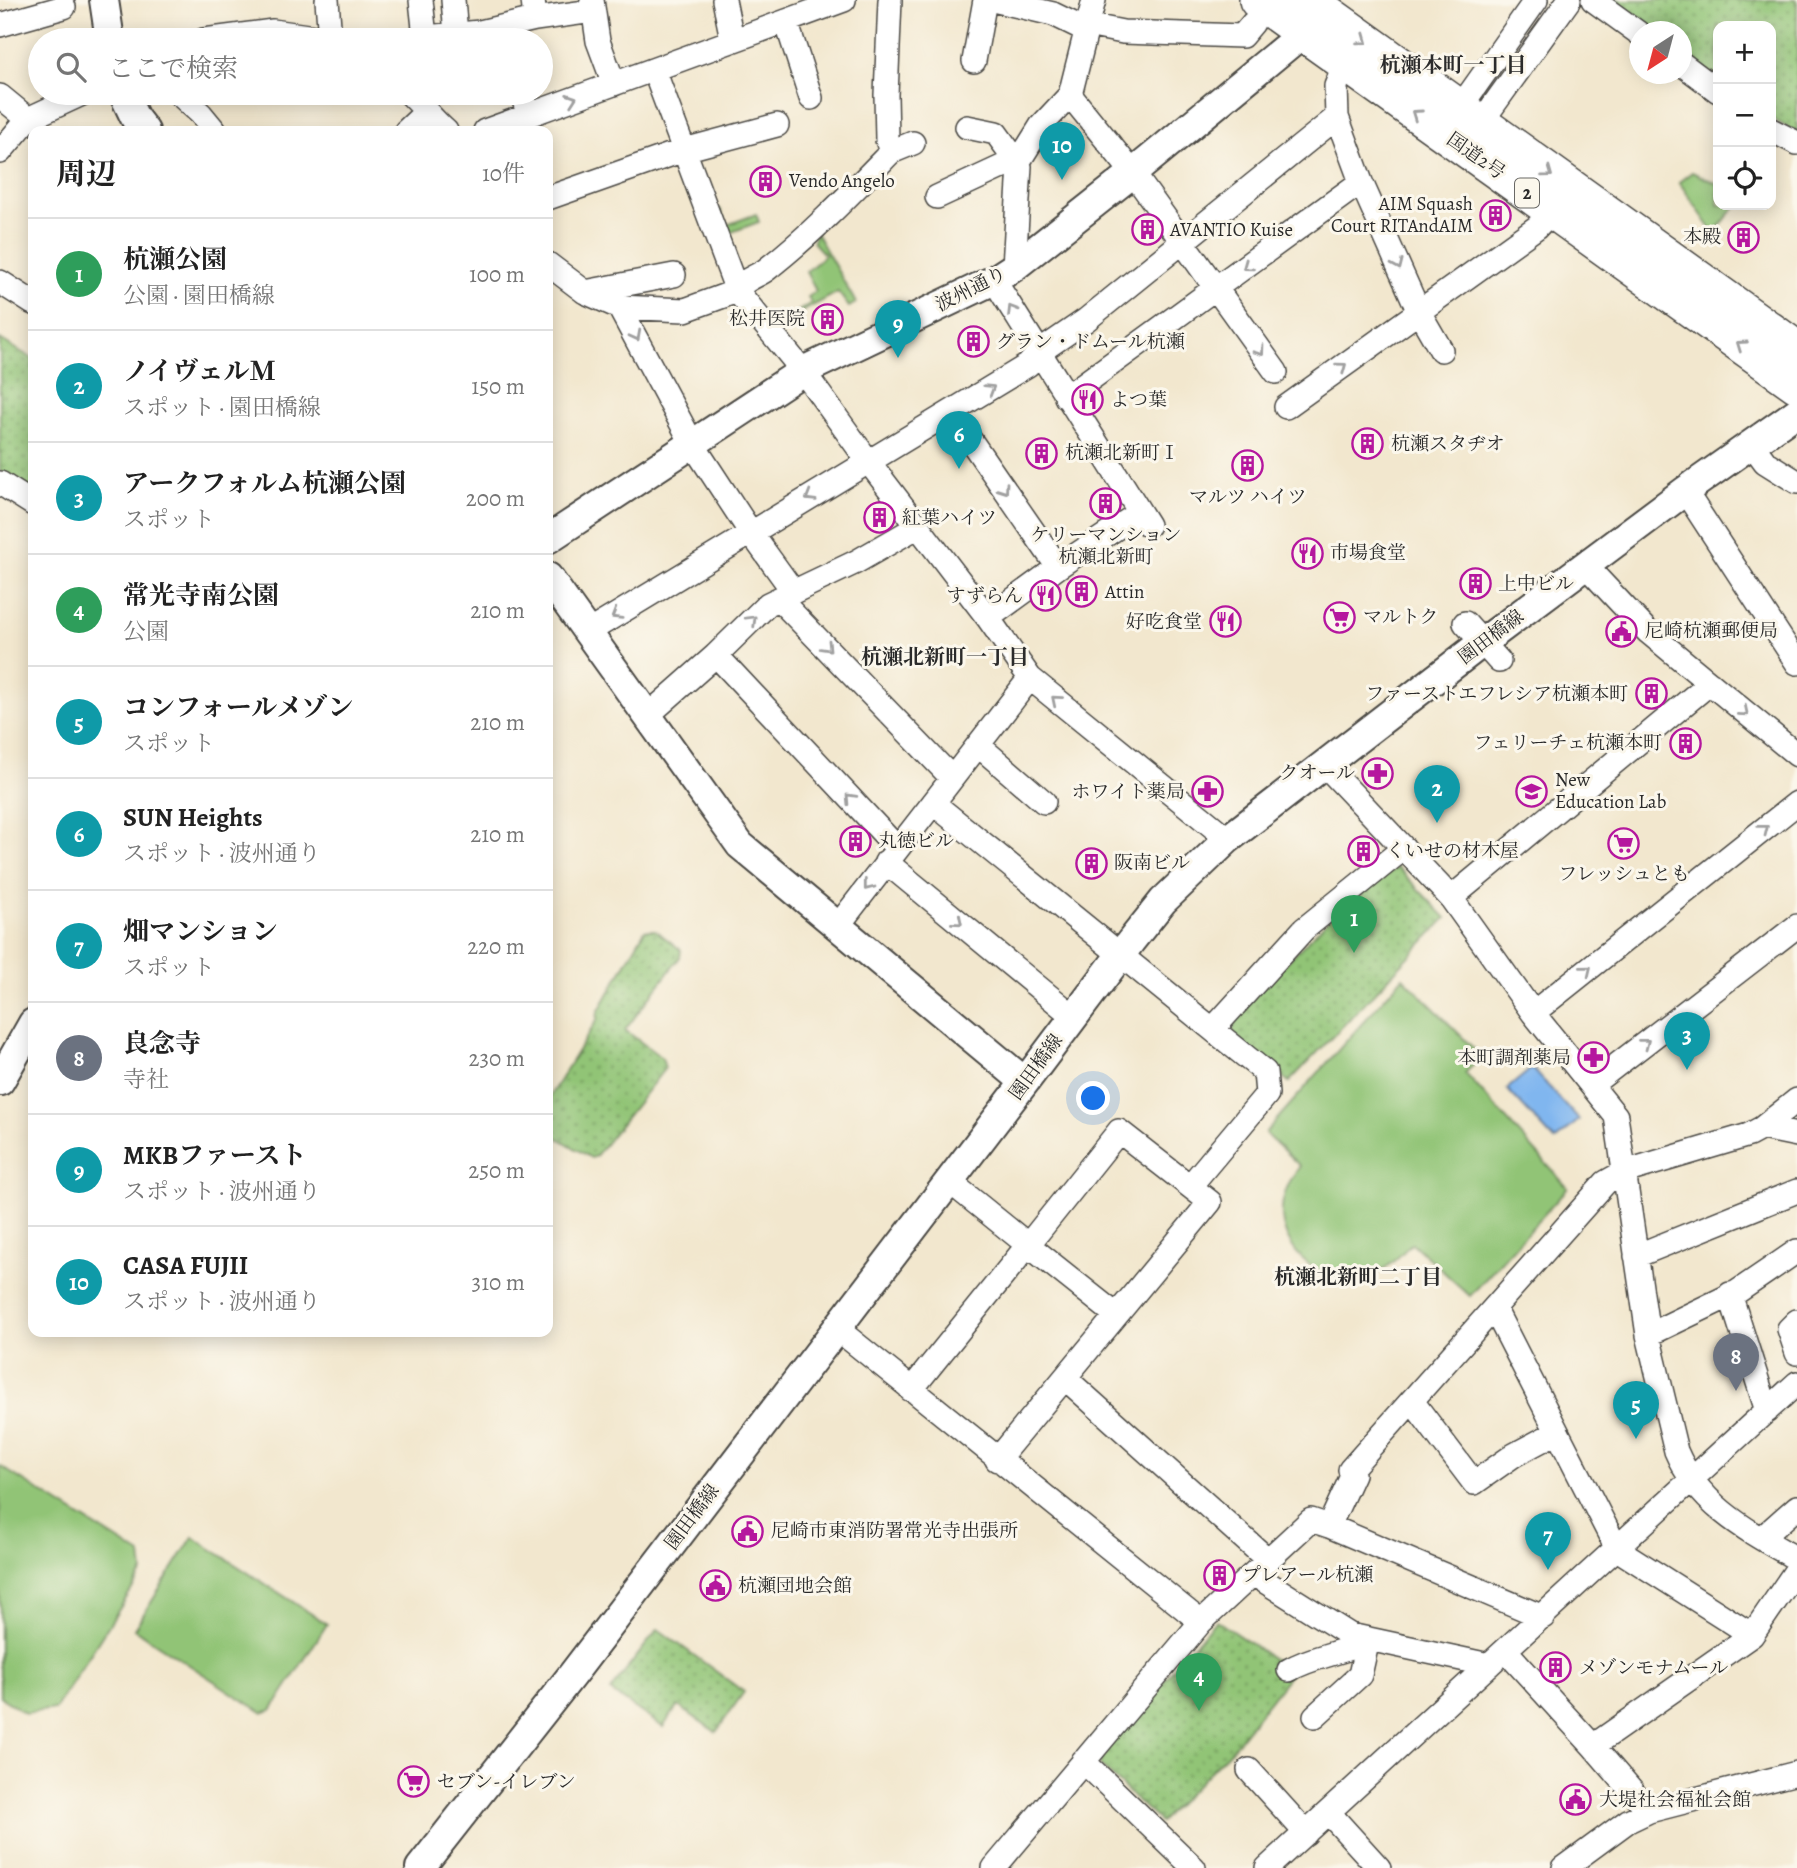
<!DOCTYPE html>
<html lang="ja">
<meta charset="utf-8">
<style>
body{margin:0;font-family:Alegreya,"Noto Serif JP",serif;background:#f2f2f2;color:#222}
.controls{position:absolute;right:21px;top:21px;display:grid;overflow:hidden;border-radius:14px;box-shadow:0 4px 18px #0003}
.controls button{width:63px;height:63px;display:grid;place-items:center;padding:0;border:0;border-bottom:2px solid #e0e0e0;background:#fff;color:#222;font:35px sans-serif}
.compass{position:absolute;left:1629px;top:21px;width:63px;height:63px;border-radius:50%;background:#fff;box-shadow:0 4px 18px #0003;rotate:216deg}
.you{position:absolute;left:1094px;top:1099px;width:24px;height:24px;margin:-18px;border:5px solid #fff;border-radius:50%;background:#1a73e8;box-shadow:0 0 0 10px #1a73e833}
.badge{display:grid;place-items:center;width:46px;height:46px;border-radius:50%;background:#0f766e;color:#fff;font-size:23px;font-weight:700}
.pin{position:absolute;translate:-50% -58px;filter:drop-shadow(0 2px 4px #0008)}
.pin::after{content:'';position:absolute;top:37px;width:24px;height:21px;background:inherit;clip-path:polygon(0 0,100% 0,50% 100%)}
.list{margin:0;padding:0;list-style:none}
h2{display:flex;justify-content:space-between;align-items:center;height:91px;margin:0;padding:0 28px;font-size:30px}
h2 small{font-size:23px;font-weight:400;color:#767676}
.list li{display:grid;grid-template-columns:46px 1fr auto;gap:21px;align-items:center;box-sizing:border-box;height:112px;padding:0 28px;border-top:2px solid #e0e0e0}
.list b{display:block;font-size:26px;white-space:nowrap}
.list p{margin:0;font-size:23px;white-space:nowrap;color:#767676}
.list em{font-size:23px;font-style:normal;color:#767676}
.icon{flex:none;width:38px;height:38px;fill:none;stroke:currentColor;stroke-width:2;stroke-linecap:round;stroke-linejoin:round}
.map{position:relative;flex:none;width:1797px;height:1868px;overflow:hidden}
.search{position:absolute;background:#fff;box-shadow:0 4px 18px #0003;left:28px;top:28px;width:525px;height:77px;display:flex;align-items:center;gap:18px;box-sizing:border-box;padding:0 24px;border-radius:38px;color:#767676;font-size:26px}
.panel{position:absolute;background:#fff;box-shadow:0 4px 18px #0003;left:28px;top:126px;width:525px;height:1211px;border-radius:14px}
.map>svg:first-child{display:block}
.green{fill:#91c476;stroke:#5e7850;stroke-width:2}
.park{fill:url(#park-dots);stroke:#5e7850;stroke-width:2}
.water{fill:#80b6ef;stroke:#56708d;stroke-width:2}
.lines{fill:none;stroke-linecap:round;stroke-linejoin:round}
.minor-casing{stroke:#494743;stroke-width:26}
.tertiary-casing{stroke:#494743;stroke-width:32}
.trunk-casing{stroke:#494743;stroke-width:40}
.minor{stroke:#fff;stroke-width:23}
.tertiary{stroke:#fff;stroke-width:28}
.trunk{stroke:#fff;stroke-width:37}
.oneway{stroke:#a0a0a0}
.labels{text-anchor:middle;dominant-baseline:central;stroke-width:6;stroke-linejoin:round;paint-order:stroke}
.shield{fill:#fbf7ec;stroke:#696865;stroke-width:2}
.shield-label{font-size:18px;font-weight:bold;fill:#2b2b2b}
.street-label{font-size:19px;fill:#2b2b2b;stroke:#fbf7ec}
.poi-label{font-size:19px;fill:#2b2b2b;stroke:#fbf7ec;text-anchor:start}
.neighbourhood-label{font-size:21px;font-weight:bold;fill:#2b2b2b;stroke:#fbf7ec}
</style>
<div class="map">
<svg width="1797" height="1868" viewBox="0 0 1797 1868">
<defs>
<pattern id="park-dots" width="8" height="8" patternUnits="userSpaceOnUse" patternTransform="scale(1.75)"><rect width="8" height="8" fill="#91c476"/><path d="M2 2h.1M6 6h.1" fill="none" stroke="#779f61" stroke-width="1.8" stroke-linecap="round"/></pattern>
</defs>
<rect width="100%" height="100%" fill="#fbf7ec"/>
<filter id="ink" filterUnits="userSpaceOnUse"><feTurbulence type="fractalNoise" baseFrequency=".0143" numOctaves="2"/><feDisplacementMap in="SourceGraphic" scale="14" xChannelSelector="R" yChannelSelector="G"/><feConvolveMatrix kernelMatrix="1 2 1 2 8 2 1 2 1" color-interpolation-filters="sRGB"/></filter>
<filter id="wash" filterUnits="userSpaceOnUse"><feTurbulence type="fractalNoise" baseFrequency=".00686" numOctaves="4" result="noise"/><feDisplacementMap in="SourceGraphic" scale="28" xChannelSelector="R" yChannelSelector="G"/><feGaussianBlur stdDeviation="1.57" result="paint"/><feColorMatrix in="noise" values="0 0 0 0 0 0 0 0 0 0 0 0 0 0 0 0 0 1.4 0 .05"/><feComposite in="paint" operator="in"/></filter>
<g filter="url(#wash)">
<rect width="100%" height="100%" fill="#f2e7ce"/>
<path class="green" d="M1692,172L1718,184V205H1737L1714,233L1679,182Z
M720,209L727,225L756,214L759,222L721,236L712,212Z
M815,231L856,303L849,307L838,292L796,315L795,313L811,303L808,297L816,291L806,272L825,255L813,242Z
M1403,977L1482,1057L1465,1073L1568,1188L1470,1296L1412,1243C1402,1253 1392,1265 1379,1272C1331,1296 1273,1252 1283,1200C1286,1186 1293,1176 1300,1166L1265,1133Z
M0,1466L141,1555L143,1572L55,1709L25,1713L0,1697Z
M193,1537L327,1624L272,1710L263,1713L134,1629Z"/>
<path class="park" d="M1607,0H1797V133L1771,118V26H1718V80L1682,54V32L1651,31Z
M0,339L33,359V492L0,471Z
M1397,867L1446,918L1289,1082L1233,1034V1021L1262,987L1333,915Z
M645,930H655L681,950L680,957L625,1030L662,1058L665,1068L596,1156L591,1158L548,1132V1099L597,1020L598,1012Z
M1216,1620L1292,1672L1231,1750L1160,1822L1100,1765V1753Z
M658,1629L744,1692L716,1732L678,1706L663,1727L610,1691Z"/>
<path class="water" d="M1532,1068L1579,1120L1555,1141L1507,1089Z"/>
</g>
<g filter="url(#ink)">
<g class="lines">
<defs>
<path id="minor" d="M327,0L330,39
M453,0L456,34
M592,0L598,41L614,84
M724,0L732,39
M993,0L1053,14L1086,30
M1094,0L1070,95L1133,173L1276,372
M1593,0L1640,34
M535,19L593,11
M786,21L811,98
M0,25L64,7
M1087,25L1123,32L1242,36L1253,23
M425,37L480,32L535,19L533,0
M204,40L273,31L336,40
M416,40L425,37L421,0
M974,61L985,0
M1345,64L1336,86L1337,117L1361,182L1419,312L1441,350
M1682,64L1718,91
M654,70L737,291L803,371L868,461L988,618L1030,678L1228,839
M178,93L201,114L215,131
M409,93C422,105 432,119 446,131
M522,93L528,114
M0,96L28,119
M1459,109L1536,0
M1480,124L1569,0
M967,127L996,133L1020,166L1014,267
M1771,130L1797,143
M406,131L425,113
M485,131L844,0
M0,152L28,119L84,93
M891,152L913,143
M937,197L1021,158L1041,126L1070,95
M548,198L684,150L777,125
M548,264L585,292L619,307L692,443L751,533L793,591
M994,280L1148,525
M0,282L33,303
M585,292L674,275
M619,307L685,310L737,291C743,279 757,277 767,269C812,234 852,192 891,152L887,140L886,95L890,0
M1066,397L1361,182
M1286,407L1537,227L1552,211
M951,412L1058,567
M1751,443L1765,462L1797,482
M0,483L33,504
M1685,491L1797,663
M1586,566L1648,632L1797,755
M779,599L952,778
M988,618L1058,567L1133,517
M1465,623L1499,661
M588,632L1028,365L1038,353L1086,320L1337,117
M716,655L897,848
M647,716L716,655L768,604L856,562L917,527
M978,745L1044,802
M1325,765L1451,898L1533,1013L1616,1116L1648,1335L1676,1451C1699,1506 1748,1531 1797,1559
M933,803L1265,1072L1267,1094L1190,1186
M886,862L1073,1016
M1451,898L1710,683
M837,927L1030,678
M1533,1013L1797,803
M1213,1029L1304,929L1404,848
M1591,1085L1797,926
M1762,1128L1797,1100
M1636,1256L1797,1191
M1730,1294L1767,1411
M1495,1310L1617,1549L1752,1635
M1797,1321L1789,1329L1797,1353
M836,1328L1201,1622
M1648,1335L1737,1292L1797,1251
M1065,1378L1268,1560
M911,1390L1028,1245L949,1181
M1412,1401L1474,1483L1514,1455L1557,1432
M997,1460L1210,1202L1119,1131L1028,1245L1116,1315
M1329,1526L1543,1617
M1762,1538L1797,1507
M1253,1574L1350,1635L1489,1665
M1506,1651L1593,1746
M1289,1670C1314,1655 1342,1655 1368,1639
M1315,1716L1360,1675L1368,1639
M1083,1761L1194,1868
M1249,1770L1306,1833
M1649,1811L1593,1746L1752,1635L1797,1569
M1329,1813L1379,1868
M994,1868L1201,1622L1311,1520L1329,1526L1353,1474L1350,1470L1606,1182L1624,1172L1749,1135L1762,1128L1797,1135
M1267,1868L1797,1383
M1564,1868L1628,1821L1649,1811L1797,1773"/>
<path id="tertiary" d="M104,0L110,40
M123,93L135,118L145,131
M548,539L803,371L994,280L1014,267L1133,173L1303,33L1314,17
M548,577L740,845L1025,1082
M0,1081L33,1023
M420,1868L572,1675L1025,1082L1131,941L1163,901L1228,839L1483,642L1685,491L1797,412"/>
<path id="trunk" d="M1258,0L1797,384
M1308,0L1797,350"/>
</defs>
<use href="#minor" class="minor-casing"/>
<use href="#tertiary" class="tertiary-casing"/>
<use href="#trunk" class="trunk-casing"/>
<use href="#minor" class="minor"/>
<use href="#tertiary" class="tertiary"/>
<use href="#trunk" class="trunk"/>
</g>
<defs><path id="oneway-chevron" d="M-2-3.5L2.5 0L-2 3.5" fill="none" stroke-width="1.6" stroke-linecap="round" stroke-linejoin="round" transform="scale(1.75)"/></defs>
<g class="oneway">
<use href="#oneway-chevron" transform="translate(1363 40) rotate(36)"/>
<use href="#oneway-chevron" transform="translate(572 99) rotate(-19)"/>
<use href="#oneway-chevron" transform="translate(1416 114) rotate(-145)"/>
<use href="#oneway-chevron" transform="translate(1548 173) rotate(36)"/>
<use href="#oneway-chevron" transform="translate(1398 265) rotate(66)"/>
<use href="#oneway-chevron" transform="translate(1247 266) rotate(144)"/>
<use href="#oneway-chevron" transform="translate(1012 310) rotate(-121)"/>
<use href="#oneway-chevron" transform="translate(636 336) rotate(62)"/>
<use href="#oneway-chevron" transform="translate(1741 345) rotate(-145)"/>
<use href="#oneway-chevron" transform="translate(1260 351) rotate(54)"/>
<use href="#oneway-chevron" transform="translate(1342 367) rotate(-36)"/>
<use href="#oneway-chevron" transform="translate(990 389) rotate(-32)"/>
<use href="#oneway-chevron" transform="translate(1004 489) rotate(55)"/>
<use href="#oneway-chevron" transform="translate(810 497) rotate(149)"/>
<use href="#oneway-chevron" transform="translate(616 615) rotate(149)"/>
<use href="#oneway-chevron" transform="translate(752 620) rotate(-44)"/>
<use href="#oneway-chevron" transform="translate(827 647) rotate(46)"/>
<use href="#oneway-chevron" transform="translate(1056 700) rotate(-140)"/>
<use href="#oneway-chevron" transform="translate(1744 712) rotate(40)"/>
<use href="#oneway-chevron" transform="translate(850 798) rotate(-133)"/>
<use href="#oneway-chevron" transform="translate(1764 829) rotate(-38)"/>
<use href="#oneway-chevron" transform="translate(868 886) rotate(128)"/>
<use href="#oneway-chevron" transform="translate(958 921) rotate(40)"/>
<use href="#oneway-chevron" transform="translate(1587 970) rotate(-39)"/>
<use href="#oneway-chevron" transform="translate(1645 1043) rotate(-38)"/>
</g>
</g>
<defs>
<symbol id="building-ring" viewBox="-11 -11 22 22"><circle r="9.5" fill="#fbf7ec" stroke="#b5179e" stroke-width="1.5"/><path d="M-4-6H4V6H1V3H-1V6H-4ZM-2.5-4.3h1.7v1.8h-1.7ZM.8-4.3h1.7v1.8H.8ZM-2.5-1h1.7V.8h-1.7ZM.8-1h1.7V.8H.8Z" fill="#b5179e"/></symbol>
<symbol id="restaurant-ring" viewBox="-11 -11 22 22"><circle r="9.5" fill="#fbf7ec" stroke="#b5179e" stroke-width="1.5"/><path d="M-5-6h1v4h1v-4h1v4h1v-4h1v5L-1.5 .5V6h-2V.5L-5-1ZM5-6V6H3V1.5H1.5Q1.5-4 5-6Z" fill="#b5179e"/></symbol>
<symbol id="supermarket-ring" viewBox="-11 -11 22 22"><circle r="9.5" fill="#fbf7ec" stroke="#b5179e" stroke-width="1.5"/><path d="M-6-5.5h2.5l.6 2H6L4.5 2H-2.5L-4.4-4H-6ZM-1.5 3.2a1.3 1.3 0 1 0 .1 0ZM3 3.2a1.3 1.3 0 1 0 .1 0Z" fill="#b5179e"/></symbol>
<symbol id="civic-ring" viewBox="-11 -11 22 22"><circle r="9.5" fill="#fbf7ec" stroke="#b5179e" stroke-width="1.5"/><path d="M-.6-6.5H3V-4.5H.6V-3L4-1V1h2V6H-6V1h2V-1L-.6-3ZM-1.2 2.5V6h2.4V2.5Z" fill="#b5179e"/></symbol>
<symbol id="pharmacy-ring" viewBox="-11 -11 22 22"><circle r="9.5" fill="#fbf7ec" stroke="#b5179e" stroke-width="1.5"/><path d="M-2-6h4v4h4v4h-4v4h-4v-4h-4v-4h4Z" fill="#b5179e"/></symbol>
<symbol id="school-ring" viewBox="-11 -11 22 22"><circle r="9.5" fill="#fbf7ec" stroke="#b5179e" stroke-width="1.5"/><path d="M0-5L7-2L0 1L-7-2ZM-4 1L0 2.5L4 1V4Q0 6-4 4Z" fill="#b5179e"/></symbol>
</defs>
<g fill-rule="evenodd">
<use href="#building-ring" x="748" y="164" width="35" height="35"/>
<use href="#building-ring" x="1478" y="198" width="35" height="35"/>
<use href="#building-ring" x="1130" y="212" width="35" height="35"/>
<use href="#building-ring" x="1726" y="220" width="35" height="35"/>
<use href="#building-ring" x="810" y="302" width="35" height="35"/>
<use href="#building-ring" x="956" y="324" width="35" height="35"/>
<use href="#restaurant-ring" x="1070" y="382" width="35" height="35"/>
<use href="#building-ring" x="1350" y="426" width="35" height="35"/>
<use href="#building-ring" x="1024" y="436" width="35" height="35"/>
<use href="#building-ring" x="1230" y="448" width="35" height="35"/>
<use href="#building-ring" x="1088" y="486" width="35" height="35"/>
<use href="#building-ring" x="862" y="500" width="35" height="35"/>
<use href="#restaurant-ring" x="1290" y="536" width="35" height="35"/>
<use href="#building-ring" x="1458" y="566" width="35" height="35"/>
<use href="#building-ring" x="1064" y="574" width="35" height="35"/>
<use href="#restaurant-ring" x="1028" y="578" width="35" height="35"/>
<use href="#supermarket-ring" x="1322" y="600" width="35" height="35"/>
<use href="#restaurant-ring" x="1208" y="604" width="35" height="35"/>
<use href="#civic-ring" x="1604" y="614" width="35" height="35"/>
<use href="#building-ring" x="1634" y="676" width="35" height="35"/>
<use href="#building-ring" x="1668" y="726" width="35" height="35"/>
<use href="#pharmacy-ring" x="1360" y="756" width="35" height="35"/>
<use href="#school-ring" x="1514" y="774" width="35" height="35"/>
<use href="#pharmacy-ring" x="1190" y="774" width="35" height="35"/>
<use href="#building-ring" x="838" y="824" width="35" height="35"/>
<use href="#supermarket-ring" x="1606" y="826" width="35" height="35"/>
<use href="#building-ring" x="1346" y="834" width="35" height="35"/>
<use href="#building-ring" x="1074" y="846" width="35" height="35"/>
<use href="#pharmacy-ring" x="1576" y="1040" width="35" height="35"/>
<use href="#civic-ring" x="730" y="1514" width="35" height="35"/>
<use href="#building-ring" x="1202" y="1558" width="35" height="35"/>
<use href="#civic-ring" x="698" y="1568" width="35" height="35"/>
<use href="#building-ring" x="1538" y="1650" width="35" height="35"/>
<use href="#supermarket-ring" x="396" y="1764" width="35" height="35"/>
<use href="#civic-ring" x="1558" y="1782" width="35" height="35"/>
</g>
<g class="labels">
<rect class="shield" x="1515" y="178.5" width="24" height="29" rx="5"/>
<g class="shield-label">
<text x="1527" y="193">2</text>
</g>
<g class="street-label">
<text transform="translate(1476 156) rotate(35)">国道2号</text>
<text transform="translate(971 289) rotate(-27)">波州通り</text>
<text transform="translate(1491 637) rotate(-37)">園田橋線</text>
<text transform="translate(1036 1067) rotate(-54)">園田橋線</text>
<text transform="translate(692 1517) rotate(-53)">園田橋線</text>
</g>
<g class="poi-label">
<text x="789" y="181">Vendo Angelo</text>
<text x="1473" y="204" text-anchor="end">AIM Squash<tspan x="1473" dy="22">Court RITAndAIM</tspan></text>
<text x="1170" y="230">AVANTIO Kuise</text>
<text x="1721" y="237" text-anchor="end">本殿</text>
<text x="805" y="319" text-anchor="end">松井医院</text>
<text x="996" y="342">グラン・ドムール杭瀬</text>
<text x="1110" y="400">よつ葉</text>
<text x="1391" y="444">杭瀬スタヂオ</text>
<text x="1065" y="453">杭瀬北新町Ⅰ</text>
<text x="1248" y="497" text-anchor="middle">マルツ ハイツ</text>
<text x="902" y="518">紅葉ハイツ</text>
<text x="1106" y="535" text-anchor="middle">ケリーマンション<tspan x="1106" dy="22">杭瀬北新町</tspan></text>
<text x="1330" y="553">市場食堂</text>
<text x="1498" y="584">上中ビル</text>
<text x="1105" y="592">Attin</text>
<text x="1023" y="596" text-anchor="end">すずらん</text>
<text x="1363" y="617">マルトク</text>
<text x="1202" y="622" text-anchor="end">好吃食堂</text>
<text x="1645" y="631">尼崎杭瀬郵便局</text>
<text x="1628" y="694" text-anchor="end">ファーストエフレシア杭瀬本町</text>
<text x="1662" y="743" text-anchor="end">フェリーチェ杭瀬本町</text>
<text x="1355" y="773" text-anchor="end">クオール</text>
<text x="1555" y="780">New<tspan x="1555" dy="22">Education Lab</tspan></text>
<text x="1185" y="792" text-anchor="end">ホワイト薬局</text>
<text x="878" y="841">丸徳ビル</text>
<text x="1386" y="851">くいせの材木屋</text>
<text x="1114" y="863">阪南ビル</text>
<text x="1624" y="874" text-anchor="middle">フレッシュとも</text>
<text x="1571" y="1058" text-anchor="end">本町調剤薬局</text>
<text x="771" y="1531">尼崎市東消防署常光寺出張所</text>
<text x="1242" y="1575">プレアール杭瀬</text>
<text x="738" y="1586">杭瀬団地会館</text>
<text x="1579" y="1668">メゾンモナムール</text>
<text x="437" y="1782">セブン-イレブン</text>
<text x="1599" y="1800">大堤社会福祉会館</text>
</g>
<g class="neighbourhood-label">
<text x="1453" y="65">杭瀬本町一丁目</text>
<text x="945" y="657">杭瀬北新町一丁目</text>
<text x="1358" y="1277">杭瀬北新町二丁目</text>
</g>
</g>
</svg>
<div class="controls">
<button>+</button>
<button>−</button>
<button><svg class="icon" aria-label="locate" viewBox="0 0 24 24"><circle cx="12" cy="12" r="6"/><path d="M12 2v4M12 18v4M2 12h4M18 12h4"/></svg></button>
</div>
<svg class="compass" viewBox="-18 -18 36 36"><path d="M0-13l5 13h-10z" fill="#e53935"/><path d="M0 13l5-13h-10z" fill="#767676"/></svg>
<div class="you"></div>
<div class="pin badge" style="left:1354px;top:953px;background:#2e9e5b">1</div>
<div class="pin badge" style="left:1437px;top:823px;background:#0f9aa8">2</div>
<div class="pin badge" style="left:1687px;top:1070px;background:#0f9aa8">3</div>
<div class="pin badge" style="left:1199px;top:1711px;background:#2e9e5b">4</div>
<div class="pin badge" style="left:1636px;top:1439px;background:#0f9aa8">5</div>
<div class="pin badge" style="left:959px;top:469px;background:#0f9aa8">6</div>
<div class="pin badge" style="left:1548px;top:1570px;background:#0f9aa8">7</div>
<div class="pin badge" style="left:1736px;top:1391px;background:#6b7280">8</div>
<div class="pin badge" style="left:898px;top:358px;background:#0f9aa8">9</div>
<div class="pin badge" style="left:1062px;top:180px;background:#0f9aa8">10</div>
<div class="search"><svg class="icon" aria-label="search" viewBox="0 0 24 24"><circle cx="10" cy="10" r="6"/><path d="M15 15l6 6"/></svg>ここで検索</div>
<section class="panel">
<h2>周辺<small>10件</small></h2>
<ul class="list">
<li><span class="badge" style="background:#2e9e5b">1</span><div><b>杭瀬公園</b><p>公園 · 園田橋線</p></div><em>100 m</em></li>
<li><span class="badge" style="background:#0f9aa8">2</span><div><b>ノイヴェルＭ</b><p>スポット · 園田橋線</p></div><em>150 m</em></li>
<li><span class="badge" style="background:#0f9aa8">3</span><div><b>アークフォルム杭瀬公園</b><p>スポット</p></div><em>200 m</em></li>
<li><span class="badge" style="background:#2e9e5b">4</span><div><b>常光寺南公園</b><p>公園</p></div><em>210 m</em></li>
<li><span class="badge" style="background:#0f9aa8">5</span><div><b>コンフォールメゾン</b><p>スポット</p></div><em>210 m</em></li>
<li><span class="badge" style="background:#0f9aa8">6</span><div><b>SUN Heights</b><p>スポット · 波州通り</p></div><em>210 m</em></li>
<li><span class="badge" style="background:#0f9aa8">7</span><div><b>畑マンション</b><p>スポット</p></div><em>220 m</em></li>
<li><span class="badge" style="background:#6b7280">8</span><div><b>良念寺</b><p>寺社</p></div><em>230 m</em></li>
<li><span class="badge" style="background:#0f9aa8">9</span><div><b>MKBファースト</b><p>スポット · 波州通り</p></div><em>250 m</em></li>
<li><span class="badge" style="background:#0f9aa8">10</span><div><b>CASA FUJII</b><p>スポット · 波州通り</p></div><em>310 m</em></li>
</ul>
</section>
</div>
